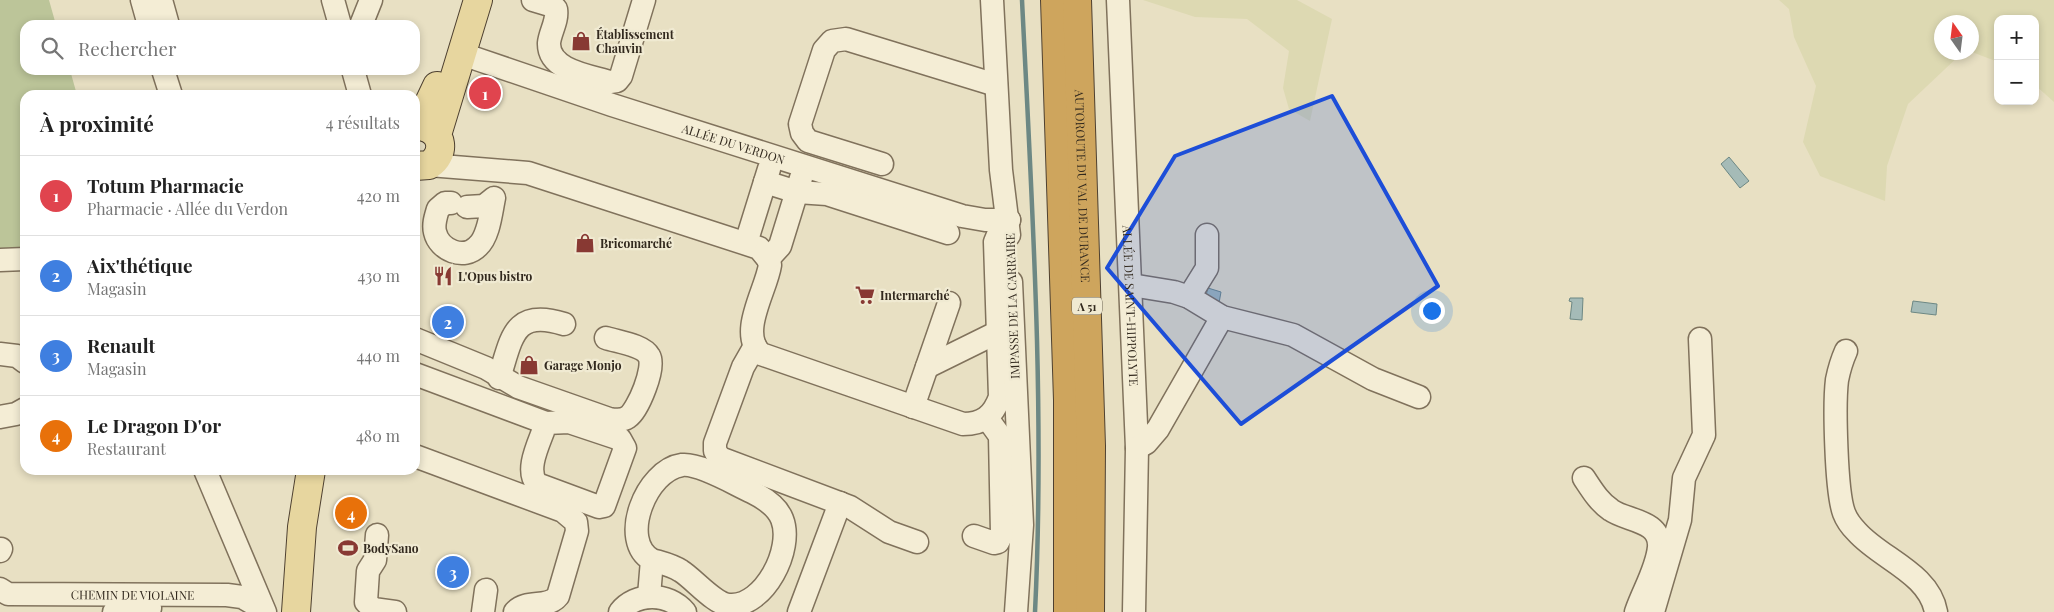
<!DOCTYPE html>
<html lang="fr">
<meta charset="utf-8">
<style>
body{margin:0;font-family:"Playfair Display",serif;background:#f2f2f2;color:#222}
.controls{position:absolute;right:15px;top:15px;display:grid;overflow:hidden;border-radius:10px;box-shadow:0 2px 8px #0003}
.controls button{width:45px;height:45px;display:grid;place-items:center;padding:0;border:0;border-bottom:1px solid #e0e0e0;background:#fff;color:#222;font:25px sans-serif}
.compass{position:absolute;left:1934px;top:15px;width:45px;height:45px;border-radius:50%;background:#fff;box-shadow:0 2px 8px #0003;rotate:346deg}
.you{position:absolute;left:1431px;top:310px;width:18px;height:18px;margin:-12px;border:4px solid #fff;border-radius:50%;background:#1a73e8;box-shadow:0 0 0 8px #1a73e833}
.badge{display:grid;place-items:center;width:32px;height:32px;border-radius:50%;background:#ea580c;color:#fff;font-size:16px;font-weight:700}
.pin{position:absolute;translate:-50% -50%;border:2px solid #fff;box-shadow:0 1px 5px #0006}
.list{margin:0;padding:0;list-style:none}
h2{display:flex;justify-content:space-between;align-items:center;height:65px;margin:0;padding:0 20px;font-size:21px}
h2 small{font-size:16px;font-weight:400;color:#767676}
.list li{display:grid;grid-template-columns:32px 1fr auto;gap:15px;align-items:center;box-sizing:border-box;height:80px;padding:0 20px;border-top:1px solid #e0e0e0}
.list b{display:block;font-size:19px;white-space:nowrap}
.list p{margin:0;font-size:16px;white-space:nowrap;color:#767676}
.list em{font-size:16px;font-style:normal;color:#767676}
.icon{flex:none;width:28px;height:28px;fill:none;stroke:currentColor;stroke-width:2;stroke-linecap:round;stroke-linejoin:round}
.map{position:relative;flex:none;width:2054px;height:612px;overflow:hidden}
.search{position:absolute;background:#fff;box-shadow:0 2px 8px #0003;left:20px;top:20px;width:400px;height:55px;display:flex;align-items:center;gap:12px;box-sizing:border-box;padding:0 18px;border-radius:15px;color:#767676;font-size:19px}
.panel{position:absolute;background:#fff;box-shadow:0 2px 8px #0003;left:20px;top:90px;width:400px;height:385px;border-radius:15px}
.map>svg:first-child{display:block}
.farmland{fill:#ddd9b2}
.green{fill:#bcc599}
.water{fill:#a5bbb7;stroke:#6d8884}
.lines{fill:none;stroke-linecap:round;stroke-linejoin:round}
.stream{stroke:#6d8884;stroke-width:4.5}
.minor-casing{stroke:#80725c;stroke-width:25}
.major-casing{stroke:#4e4030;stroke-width:30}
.highway-casing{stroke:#4e4030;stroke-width:30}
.minor{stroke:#f4edd5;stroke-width:22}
.major{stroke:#e7d69f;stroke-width:28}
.highway{stroke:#cea55d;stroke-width:28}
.marked{fill:#1d4ed8;fill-opacity:0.2;stroke:#1d4ed8;stroke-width:4;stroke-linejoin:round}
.labels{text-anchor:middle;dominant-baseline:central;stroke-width:4.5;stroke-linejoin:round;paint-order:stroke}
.shield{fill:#f0ead2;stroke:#6b6354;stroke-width:1}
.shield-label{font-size:11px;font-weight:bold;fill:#32291e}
.poi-label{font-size:12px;font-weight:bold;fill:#32291e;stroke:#f0ead2;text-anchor:start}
.street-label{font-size:12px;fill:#32291e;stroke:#f0ead2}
</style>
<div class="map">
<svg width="2054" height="612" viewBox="0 0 2054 612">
<rect width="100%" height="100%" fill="#e8e0c3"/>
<path class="farmland" d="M1143,0H1297L1332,19L1310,121L1289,109L1283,88L1289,51L1247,19L1195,17Z
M1779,0H2054V102L2035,85V19H1998V62L1972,52V22H1942V52L1962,53L1908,104L1887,166L1885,201L1820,176L1803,142L1816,86L1794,37L1789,9Z"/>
<path class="green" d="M0,0H49L56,25H25V70H70L77,95H25V249H0Z"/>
<path class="water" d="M1729,157L1749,181L1740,188L1721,164Z
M1208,288L1221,292L1219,303L1205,299Z
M1570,298H1583L1582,320L1570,319L1572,302L1569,301Z
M1913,301L1937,304L1936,315L1911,312Z"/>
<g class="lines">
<path class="stream" d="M1022,0C1032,204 1045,408 1035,612"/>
<defs>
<g id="minor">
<path d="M142,0L149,25"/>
<path d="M161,0L168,25"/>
<path d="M333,0L340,25"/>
<path d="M533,0L553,6L556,9C558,21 550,32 549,43C548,71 591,76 610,82L617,81L621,76L644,0"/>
<path d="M992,0L1001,170L1009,235"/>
<path id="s1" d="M1118,0L1137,448L1134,612"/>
<path d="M361,25L371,0"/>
<path id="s2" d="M462,54L612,105L962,216L985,220H1009"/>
<path d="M163,70L171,95"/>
<path d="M353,70L360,95"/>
<path d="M882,164L808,141L802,133L800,124L824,50L832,41L846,39L996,85"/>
<path d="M429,165L528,173L759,248L768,259L770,265C766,291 738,333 761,354L963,424C983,424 993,416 1000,397L995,242L1000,230L1009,220"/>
<path d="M765,182L797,192L827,194L948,233"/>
<path d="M451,203H445L438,209C436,216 433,224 435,232C439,250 464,261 478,246C489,236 491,212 494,198L484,206L467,207"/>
<path d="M746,243L769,169"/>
<path d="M768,259L780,246L801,178"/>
<path d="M0,260L25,259"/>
<path d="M1011,282L1022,525L1016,612"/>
<path d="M1131,285L1174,292L1189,297L1222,317L1293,335L1373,379L1419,397"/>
<path d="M1189,297L1207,268V235"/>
<path d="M415,339L486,368L518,387L609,419C616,420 622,421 628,417C638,410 656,367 649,356C643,345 618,342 606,338"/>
<path d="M755,346L743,367L715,443V451L720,458L850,507L889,532L917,542"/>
<path d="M1846,351C1842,360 1839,370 1837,380C1834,404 1836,492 1844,513C1847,521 1852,527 1857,532C1881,559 1929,573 1936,612"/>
<path d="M0,354L17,356L25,362"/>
<path d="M927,367L998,332"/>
<path d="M415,374L546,423L569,422L620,439L625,448L604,506L599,507L537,484C524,469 541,440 546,423"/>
<path d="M499,378C512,338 513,308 564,324"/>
<path d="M913,407L949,303"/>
<path d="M0,417L16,414L25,409"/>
<path d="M1137,448L1146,443L1158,429L1222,317"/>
<path d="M415,456L563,511L576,522L577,531L558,596C548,609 527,599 515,612"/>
<path d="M205,470L265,612"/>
<path d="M1584,478C1592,490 1599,502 1611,510C1626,521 1661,520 1659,547C1657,569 1643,591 1636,612"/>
<path d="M377,535L375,560L368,571L366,602L373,609L395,612"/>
<path d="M974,536L994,543L998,542L1002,534L1000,436L987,418"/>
<path d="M0,551L1,549"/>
<path id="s3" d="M0,589L8,594L227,595L242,597L263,609"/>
<path d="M649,596L652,560C662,563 672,565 681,571C694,579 715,605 730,605C764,607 794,549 782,519C777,506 764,498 752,492C734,484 700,463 682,465C646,470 618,541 652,560"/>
<path d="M114,612L150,608"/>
<path d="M483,612L486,590"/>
<path d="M620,612C636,592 668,592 685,612"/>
<path d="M799,612L840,503"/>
<path d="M1653,612L1680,520L1684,478L1704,435L1700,339"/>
</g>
<path id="major" d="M418,126L437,86
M437,135L478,0
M415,166L429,165C446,154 443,132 424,127
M296,612L302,527L311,470"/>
<g id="highway">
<path d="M1055,0L1068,400V612"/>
<path id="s4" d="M1077,0L1091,446L1090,612"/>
</g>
</defs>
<use href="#minor" class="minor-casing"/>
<use href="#major" class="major-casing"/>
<use href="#highway" class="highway-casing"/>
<use href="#minor" class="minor"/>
<use href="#major" class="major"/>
<use href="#highway" class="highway"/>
</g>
<path class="marked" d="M1332,96L1438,286L1241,424L1107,268L1175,156Z"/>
<defs>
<symbol id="shop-bare" viewBox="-9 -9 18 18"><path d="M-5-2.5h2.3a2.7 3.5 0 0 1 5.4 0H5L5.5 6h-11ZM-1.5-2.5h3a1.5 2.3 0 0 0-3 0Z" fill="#883933" stroke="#f0ead2" stroke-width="2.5" paint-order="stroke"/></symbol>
<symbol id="restaurant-bare" viewBox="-9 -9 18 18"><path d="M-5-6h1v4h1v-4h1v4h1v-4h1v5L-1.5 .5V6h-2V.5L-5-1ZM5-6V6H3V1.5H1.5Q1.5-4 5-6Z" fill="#883933" stroke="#f0ead2" stroke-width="2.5" paint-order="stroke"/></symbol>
<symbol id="supermarket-bare" viewBox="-9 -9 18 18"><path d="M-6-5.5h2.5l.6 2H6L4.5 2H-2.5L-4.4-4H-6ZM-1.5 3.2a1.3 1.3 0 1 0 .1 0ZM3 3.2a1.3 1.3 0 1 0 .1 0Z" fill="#883933" stroke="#f0ead2" stroke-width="2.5" paint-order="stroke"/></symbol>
<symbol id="stadium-bare" viewBox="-9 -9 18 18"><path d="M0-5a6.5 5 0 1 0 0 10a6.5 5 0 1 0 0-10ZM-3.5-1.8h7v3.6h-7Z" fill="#883933" stroke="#f0ead2" stroke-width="2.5" paint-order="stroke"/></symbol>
</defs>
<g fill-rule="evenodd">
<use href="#shop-bare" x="567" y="27" width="28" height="28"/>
<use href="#shop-bare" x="571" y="229" width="28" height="28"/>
<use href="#restaurant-bare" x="429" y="262" width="28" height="28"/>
<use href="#supermarket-bare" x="851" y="281" width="28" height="28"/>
<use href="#shop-bare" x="515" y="351" width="28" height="28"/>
<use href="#stadium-bare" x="334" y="534" width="28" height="28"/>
</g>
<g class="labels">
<rect class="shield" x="1072" y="297.5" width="30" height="17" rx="4"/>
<g class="shield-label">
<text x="1087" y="306">A 51</text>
</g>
<g class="poi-label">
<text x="596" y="34">Établissement<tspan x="596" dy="14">Chauvin</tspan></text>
<text x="600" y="243">Bricomarché</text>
<text x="458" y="276">L'Opus bistro</text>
<text x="880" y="295">Intermarché</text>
<text x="544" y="365">Garage Monjo</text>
<text x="363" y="548">BodySano</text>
</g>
<g class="street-label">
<text stroke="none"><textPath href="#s2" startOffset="286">ALLÉE DU VERDON</textPath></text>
<text stroke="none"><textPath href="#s4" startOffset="186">AUTOROUTE DU VAL DE DURANCE</textPath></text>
<text transform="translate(1012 306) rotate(-92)">IMPASSE DE LA CARRAIRE</text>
<text stroke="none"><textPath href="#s1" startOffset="306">ALLÉE DE SAINT-HIPPOLYTE</textPath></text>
<text stroke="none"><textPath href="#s3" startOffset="134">CHEMIN DE VIOLAINE</textPath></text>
</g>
</g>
</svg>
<div class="controls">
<button>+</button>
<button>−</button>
</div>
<svg class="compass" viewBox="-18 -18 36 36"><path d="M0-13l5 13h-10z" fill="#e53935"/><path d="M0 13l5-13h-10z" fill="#767676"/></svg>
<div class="you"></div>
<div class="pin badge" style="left:485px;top:93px;background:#e0444e">1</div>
<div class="pin badge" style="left:448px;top:322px;background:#3f7fe0">2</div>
<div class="pin badge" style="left:453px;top:572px;background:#3f7fe0">3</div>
<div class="pin badge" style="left:351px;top:513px;background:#e8710a">4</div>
<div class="search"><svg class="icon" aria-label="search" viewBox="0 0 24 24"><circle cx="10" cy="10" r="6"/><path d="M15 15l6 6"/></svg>Rechercher</div>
<section class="panel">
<h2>À proximité<small>4 résultats</small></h2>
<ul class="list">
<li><span class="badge" style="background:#e0444e">1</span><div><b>Totum Pharmacie</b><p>Pharmacie · Allée du Verdon</p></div><em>420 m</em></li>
<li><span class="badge" style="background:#3f7fe0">2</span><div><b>Aix'thétique</b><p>Magasin</p></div><em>430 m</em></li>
<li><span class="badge" style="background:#3f7fe0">3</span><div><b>Renault</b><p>Magasin</p></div><em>440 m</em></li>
<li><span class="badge" style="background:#e8710a">4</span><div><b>Le Dragon D'or</b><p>Restaurant</p></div><em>480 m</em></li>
</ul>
</section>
</div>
